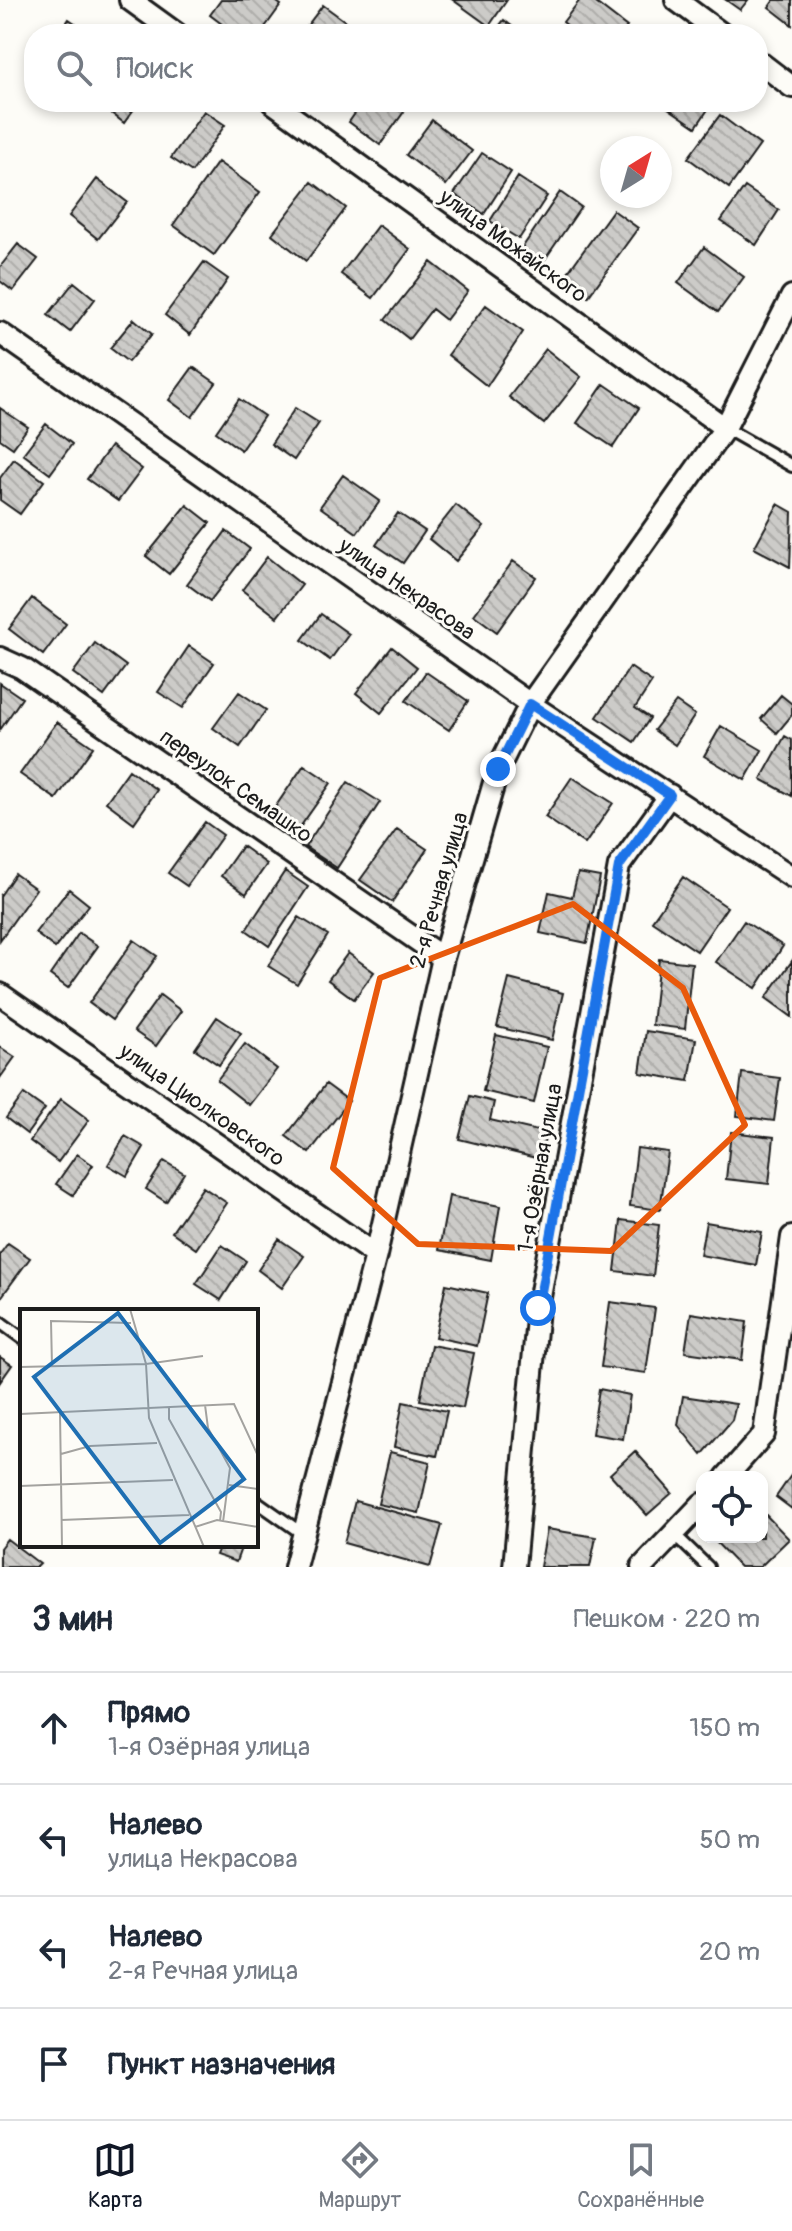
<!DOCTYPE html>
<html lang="ru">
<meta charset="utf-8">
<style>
body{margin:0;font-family:Pangolin,sans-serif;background:#f6f6f7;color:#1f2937}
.controls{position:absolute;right:24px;bottom:24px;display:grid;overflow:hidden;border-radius:16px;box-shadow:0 4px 12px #0003}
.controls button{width:72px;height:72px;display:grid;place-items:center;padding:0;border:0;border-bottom:2px solid #e0e1e3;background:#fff;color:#1f2937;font:40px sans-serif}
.compass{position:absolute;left:600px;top:136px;width:72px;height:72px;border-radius:50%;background:#fff;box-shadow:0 4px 12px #0003;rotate:37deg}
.stop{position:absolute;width:24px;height:24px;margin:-18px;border:6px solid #1a73e8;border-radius:50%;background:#fff}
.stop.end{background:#1a73e8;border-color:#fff;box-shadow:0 2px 8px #0008}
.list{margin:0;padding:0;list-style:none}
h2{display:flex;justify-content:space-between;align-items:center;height:104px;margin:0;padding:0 32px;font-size:34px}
h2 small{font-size:26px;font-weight:400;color:#747a83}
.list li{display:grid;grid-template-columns:52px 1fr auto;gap:24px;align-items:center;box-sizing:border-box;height:112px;padding:0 32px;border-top:2px solid #e0e1e3}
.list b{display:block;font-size:30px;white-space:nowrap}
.list p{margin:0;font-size:26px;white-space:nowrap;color:#747a83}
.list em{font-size:26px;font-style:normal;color:#747a83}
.icon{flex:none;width:44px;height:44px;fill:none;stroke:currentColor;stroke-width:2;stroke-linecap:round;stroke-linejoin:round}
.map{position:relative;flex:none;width:792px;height:1567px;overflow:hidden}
.search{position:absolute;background:#fff;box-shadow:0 4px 12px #0003;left:24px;right:24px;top:24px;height:88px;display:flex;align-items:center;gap:20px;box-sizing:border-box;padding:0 28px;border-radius:32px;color:#747a83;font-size:30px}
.sheet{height:552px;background:#fff}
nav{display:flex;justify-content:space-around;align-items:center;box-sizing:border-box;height:112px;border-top:2px solid #e0e1e3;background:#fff;font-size:22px;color:#747a83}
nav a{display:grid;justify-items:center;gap:4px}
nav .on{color:#111827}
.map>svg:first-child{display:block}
.building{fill:url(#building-back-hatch);stroke:#1c1c1c;stroke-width:2}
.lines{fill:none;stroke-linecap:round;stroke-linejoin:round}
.service-casing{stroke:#1c1c1c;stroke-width:16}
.minor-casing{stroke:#1c1c1c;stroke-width:26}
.service{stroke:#fdfcf7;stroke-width:10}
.minor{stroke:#fdfcf7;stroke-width:20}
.route{stroke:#1a73e8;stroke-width:10}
.marked{fill:none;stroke:#e8590c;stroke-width:6;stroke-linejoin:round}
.labels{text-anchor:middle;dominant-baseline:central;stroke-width:6;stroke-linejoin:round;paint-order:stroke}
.street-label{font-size:22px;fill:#1c1c1c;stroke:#fdfcf7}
.inset-road{fill:none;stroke:#a3a29f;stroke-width:2}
.view{fill:#1f6fb2;fill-opacity:0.15;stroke:#1f6fb2;stroke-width:4}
.inset-edge{fill:none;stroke:#1c1c1c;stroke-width:4}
</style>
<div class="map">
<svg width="792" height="1567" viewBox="0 0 792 1567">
<defs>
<pattern id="building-back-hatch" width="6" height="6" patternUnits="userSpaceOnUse" patternTransform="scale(2)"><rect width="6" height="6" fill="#cccbc8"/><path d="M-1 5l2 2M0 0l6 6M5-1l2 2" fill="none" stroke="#afaeab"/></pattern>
</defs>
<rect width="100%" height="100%" fill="#fdfcf7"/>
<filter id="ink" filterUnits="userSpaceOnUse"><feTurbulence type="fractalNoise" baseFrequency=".0125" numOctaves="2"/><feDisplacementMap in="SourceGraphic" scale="16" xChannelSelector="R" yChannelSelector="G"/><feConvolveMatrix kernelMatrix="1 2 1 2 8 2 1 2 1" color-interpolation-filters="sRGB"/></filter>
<g filter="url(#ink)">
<path class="building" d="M221,0H274L281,5L260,34H235L210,15Z
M453,0H507L489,26Z
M580,0H592L627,27L621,34H578L563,22Z
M726,0H748L740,10Z
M774,0H792V25L769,7Z
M323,5L353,27L348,34H301Z
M69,19L91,34H59Z
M504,20L522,34H493Z
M97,102H139L124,123Z
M363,102H411L380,145L349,122Z
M667,102H713L696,127L665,106Z
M204,111L225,125L192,172L171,158Z
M720,115L760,145L729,188L688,158Z
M432,120L472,151L446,185L406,155Z
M482,153L511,172L484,214L454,194Z
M218,162L260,192L214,255L173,225Z
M518,177L547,196L519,239L490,221Z
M97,179L127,202L98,239L69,216Z
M312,182L346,208L306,261L272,234Z
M745,187L779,210L756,245L721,221Z
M560,192L581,207L541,265L520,251Z
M613,210L638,228L588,297L563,279Z
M378,225L410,249L373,298L341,274Z
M18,244L38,259L13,291L0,281V267Z
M704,247L744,277L718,312L678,283Z
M204,262L228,279L190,335L165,315Z
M431,262L468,291L446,320L432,309L409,339L385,320Z
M74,282L95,299L70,332L48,315Z
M486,305L523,332L487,386L448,355Z
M134,319L152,334L128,362L110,348Z
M546,349L581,377L544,424L509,397Z
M193,367L216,383L192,417L169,400Z
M604,384L639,408L613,447L577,423Z
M239,399L264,416L241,450L216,432Z
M0,408L28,427L13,448L0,439Z
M295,408L319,423L294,460L271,444Z
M46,424L72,444L50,474L23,454Z
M111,446L142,469L118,501L87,479Z
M14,459L44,481L20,514L0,500V478Z
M343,475L380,501L357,533L320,507Z
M778,504L792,512L790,567L754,548Z
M187,505L210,523L169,574L146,556Z
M456,505L484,527L456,561L429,539Z
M398,513L425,531L403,563L376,545Z
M226,531L250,549L210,601L187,584Z
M267,557L302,585L277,617L242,590Z
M513,561L536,577L497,632L474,615Z
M32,598L66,624L43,655L9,629Z
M321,614L349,634L330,660L302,640Z
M95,643L126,666L104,696L73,673Z
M189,646L214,663L183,708L158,692Z
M392,647L417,667L381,713L356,693Z
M630,667L652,682L635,708L650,718L634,742L597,717Z
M426,672L468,701L449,730L406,701Z
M0,683L22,698L0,730Z
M239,692L266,710L240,747L213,728Z
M781,695L792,704V715L777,733L761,719Z
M676,702L695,715L675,745L654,730Z
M57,722L93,747L56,799L20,774Z
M721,726L762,750L745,780L704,756Z
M785,736L792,740V796L761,779Z
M304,765L331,783L293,837L267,819Z
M129,770L157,790L134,823L106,802Z
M572,777L613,803L585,844L545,817Z
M348,782L380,802L337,868L305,847Z
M205,822L223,835L187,886L168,873Z
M397,829L427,849L392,902L360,880Z
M242,846L267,864L246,894L221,876Z
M285,871L308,887L269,946L246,930Z
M578,873L600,877L587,943L540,933L549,892L572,897Z
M15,874L36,889L0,940V896Z
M683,877L727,907L697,951L652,921Z
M69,889L89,905L55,948L35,933Z
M299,917L328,935L297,984L268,966Z
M744,921L783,946L756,988L716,962Z
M79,933L98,946L68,988L50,975Z
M134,940L157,956L112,1020L89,1003Z
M348,953L374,972L354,999L328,980Z
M659,959L692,963L685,1029L652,1025Z
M792,961V1017L766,998Z
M509,979L563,993L552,1040L497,1027Z
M160,995L181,1011L156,1046L134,1031Z
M217,1017L241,1033L219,1065L195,1049Z
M646,1031L696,1039L689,1081L640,1073Z
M496,1035L547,1047L534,1103L483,1091Z
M245,1044L277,1069L249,1105L217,1080Z
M0,1047L15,1057L0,1078Z
M742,1073L780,1078L774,1121L737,1116Z
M326,1084L349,1101L309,1153L286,1136Z
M24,1094L45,1109L27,1134L6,1118Z
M470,1096L494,1102L490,1120L546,1133L540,1159L459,1139Z
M61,1099L89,1120L58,1162L30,1141Z
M731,1132L774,1137L769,1184L726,1179Z
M125,1136L144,1147L127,1176L108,1165Z
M637,1148L668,1152L660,1210L630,1206Z
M77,1154L93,1165L73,1195L56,1184Z
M164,1161L184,1173L166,1202L146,1189Z
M203,1187L227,1203L196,1249L172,1232Z
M449,1196L500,1206L491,1260L439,1250Z
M621,1220L659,1225L653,1276L615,1271Z
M706,1222L762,1232L756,1265L700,1255Z
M279,1239L304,1256L282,1288L258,1270Z
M8,1243L30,1258L0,1299V1254Z
M222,1245L246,1261L221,1300L196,1284Z
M446,1284L488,1293L477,1346L435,1337Z
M610,1302L655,1308L646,1373L601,1367Z
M691,1313L747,1322L742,1360L685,1352Z
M431,1345L474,1353L463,1408L420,1400Z
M0,1357L12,1365L0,1382Z
M599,1389L630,1395L623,1439L592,1434Z
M683,1396L736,1404L732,1420L702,1455L678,1425Z
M403,1402L447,1411L437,1456L394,1447Z
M635,1451L672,1493L647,1515L610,1474Z
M390,1452L430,1462L419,1513L378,1504Z
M792,1474V1509L776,1497Z
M355,1501L442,1525L430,1567L344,1543Z
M762,1511L789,1539L760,1567H740L711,1537H762Z
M547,1529L596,1537L590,1567H540Z
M7,1539L40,1564L37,1567H0V1548Z
M220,1545H242L236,1562L216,1555Z"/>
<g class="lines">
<defs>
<path id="service" d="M725,428L792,466
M0,1322L22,1338
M256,1501L303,1534
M675,1535L708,1567"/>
<path id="minor" d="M130,0L177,34
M676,0L722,34
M758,61L792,87
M272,102L725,428
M0,333L530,704L792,877
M0,658L22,668L443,958
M0,994L376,1255
M726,1477L764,1434L792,1237
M295,1567L376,1255L443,958L498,769L530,704L725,428L792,296
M514,1567L538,1308L619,866L670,795
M642,1567L702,1504"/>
</defs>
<use href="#service" class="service-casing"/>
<use href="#minor" class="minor-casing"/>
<use href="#service" class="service"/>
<use href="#minor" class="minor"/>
</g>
</g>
<g class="lines" filter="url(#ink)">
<path class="route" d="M498,769L530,704L670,795L619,866L538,1308"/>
</g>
<path class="marked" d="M573,904L683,988L745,1125L611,1251L418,1244L333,1168L380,978Z"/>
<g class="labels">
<g class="street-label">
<text transform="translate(513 246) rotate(36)">улица Можайского</text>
<text transform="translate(407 589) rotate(35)">улица Некрасова</text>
<text transform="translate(236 786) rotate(35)">переулок Семашко</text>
<text transform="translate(439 890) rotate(-74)">2-я Речная улица</text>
<text transform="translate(202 1105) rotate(35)">улица Циолковского</text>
<text transform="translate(540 1168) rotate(-80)">1-я Озёрная улица</text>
</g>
</g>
<g transform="translate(20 1309)">
<rect width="238" height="238" fill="#fdfcf7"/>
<path class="inset-road" d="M110,0L126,55L129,109L184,238M32,57L31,12L111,14M0,58L126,55L183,47M185,96L188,119L210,159L203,213M149,98V110L201,203L200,212M40,103L42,238M0,105L214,95L238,147M41,145L70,137L137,134M209,176L238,180M0,177L153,171M41,211L169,206M175,218L197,211L238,218"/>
<path class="view" d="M98,4L224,170L140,234L14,68Z"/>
<rect width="238" height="238" class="inset-edge"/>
</g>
</svg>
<div class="controls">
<button><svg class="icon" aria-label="locate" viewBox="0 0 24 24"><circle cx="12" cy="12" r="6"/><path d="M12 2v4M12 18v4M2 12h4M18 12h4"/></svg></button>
</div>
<svg class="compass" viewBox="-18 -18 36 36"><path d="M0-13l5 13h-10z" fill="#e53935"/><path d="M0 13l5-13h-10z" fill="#747a83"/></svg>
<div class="stop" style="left:538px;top:1308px"></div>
<div class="stop end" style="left:498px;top:769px"></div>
<div class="search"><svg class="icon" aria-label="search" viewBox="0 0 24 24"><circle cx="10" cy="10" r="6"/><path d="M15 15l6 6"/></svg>Поиск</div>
</div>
<section class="sheet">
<h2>3 мин<small>Пешком · 220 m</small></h2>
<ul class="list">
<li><svg class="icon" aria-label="ahead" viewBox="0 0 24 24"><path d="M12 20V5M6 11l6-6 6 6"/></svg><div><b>Прямо</b><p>1-я Озёрная улица</p></div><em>150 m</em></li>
<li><svg class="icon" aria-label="left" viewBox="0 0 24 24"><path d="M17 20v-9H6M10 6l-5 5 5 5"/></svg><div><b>Налево</b><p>улица Некрасова</p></div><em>50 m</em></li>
<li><svg class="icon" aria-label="left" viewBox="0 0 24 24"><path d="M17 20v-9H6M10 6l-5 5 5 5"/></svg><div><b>Налево</b><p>2-я Речная улица</p></div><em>20 m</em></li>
<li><svg class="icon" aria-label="arrive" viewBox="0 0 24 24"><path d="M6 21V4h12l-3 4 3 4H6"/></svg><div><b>Пункт назначения</b></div></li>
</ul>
</section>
<nav>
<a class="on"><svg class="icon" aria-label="map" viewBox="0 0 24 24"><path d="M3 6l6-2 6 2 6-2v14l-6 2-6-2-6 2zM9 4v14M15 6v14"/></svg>Карта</a>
<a><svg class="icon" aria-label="directions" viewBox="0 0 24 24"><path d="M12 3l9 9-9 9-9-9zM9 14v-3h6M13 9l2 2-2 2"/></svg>Маршрут</a>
<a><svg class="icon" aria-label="saved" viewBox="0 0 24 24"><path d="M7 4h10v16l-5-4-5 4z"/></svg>Сохранённые</a>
</nav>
